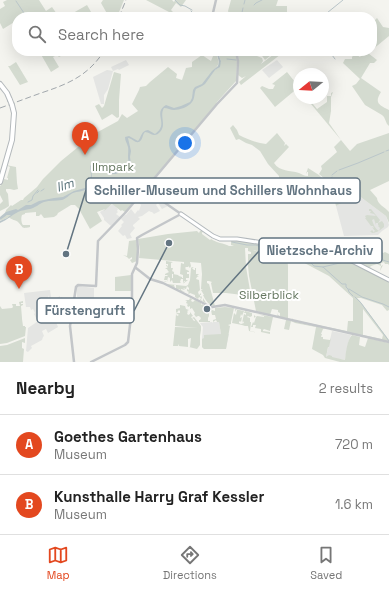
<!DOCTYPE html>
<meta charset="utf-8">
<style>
body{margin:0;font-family:"Space Grotesk",sans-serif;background:#f2f2f2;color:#222}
.compass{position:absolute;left:293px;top:68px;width:36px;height:36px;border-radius:50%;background:#fff;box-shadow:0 4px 16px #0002;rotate:252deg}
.you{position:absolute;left:185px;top:143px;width:14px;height:14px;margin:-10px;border:3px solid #fff;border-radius:50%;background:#1a73e8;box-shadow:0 0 0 6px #1a73e833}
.badge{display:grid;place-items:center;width:26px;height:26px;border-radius:50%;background:#e3481f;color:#fff;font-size:13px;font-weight:700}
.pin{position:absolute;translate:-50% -33px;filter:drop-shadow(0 1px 2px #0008)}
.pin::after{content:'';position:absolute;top:21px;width:14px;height:12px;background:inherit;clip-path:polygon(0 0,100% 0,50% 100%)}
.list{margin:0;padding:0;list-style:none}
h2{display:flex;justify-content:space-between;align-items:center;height:52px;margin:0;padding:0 16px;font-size:17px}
h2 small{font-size:13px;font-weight:400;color:#767676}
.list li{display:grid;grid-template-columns:26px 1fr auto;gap:12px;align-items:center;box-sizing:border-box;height:60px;padding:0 16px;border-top:1px solid #e0e0e0}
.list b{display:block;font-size:15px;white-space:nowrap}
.list p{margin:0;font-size:13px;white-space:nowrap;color:#767676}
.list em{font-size:13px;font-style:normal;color:#767676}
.icon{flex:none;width:22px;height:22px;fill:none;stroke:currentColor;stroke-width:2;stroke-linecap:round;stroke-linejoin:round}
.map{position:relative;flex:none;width:389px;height:362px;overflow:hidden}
.search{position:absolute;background:#fff;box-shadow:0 4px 16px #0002;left:12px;right:12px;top:12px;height:44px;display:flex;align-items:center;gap:10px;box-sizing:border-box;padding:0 14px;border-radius:16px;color:#767676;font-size:15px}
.sheet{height:172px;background:#fff}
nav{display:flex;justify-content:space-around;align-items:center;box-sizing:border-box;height:56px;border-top:1px solid #e0e0e0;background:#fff;font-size:11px;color:#767676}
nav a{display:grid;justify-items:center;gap:2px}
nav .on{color:#e3481f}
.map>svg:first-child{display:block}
.built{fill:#e4e5e3}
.green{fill:#d4dbd0;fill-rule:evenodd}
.water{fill:#bac6ca}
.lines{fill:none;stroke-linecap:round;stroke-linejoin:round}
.stream{stroke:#bac6ca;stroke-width:1}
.secondary-casing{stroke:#b2b8bc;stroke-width:5}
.primary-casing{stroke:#b3b8bb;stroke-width:6}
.tertiary{stroke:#c3c6c9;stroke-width:2.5}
.secondary{stroke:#fff;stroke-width:3}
.primary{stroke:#fff;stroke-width:4}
.rail{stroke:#a1a7ac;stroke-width:1;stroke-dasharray:6 3;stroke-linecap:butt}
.primary-bridge-casing{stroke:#b3b8bb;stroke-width:6;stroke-linecap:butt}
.primary-bridge{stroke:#fff;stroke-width:4}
.labels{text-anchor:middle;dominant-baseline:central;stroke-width:4;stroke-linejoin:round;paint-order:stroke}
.park-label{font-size:12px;fill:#667861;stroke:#fff}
.water-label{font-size:13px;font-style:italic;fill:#5e777f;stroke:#fff}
.leader{fill:none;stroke:#627481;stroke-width:1.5}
.callout-dot{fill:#627481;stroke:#fff;stroke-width:1.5}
.callout{fill:#fff;stroke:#627481;stroke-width:1.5}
.callout-label{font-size:13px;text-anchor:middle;font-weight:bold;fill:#627481}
</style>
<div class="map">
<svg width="389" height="362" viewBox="0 0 389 362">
<rect width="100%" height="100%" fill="#f4f4ef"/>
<path class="built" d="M126,60L129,65L119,70L118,69L113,71L108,89L104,95V104H101L93,77L107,70L113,71L111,67Z
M277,60L283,67L269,78L262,70Z
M147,192L150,193L168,206L162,209L158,203L156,205L160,211L154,214L152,212H151L149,211L142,216L138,217L140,219L133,225V226L135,228L130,234L132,238L127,239L125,235L123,236L118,231L122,226L121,225L124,222L121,219L125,215H126L131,209L135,214L138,210L139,211L141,205L138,201L144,193Z
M358,195L386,216L389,225L388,227L382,231L378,235L344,236L336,206Z
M113,204L118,209L117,211L118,212L116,214L120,217L111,226L104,220V218L100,212Z
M78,286L94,288V298L87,299V311L86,312L81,304L79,298L77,297V288Z
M50,290L51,297L49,298V295L48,298L40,299L41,303L40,304L42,306L40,307L41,309L37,312L41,316L38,318V317L36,318L34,314L35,313L33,309L31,310L30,307H26L24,293Z
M60,296V298L62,297L63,301L59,304L61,307L68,302L69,304L62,308L64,314L58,318L59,320L56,322L58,327L48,333L46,329L42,331L44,336L43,337L42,340L31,346L32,348L28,352L26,351L28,328L50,313L47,308L53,303L52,301Z
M212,322L213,323V322H219L221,334H229L226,349H204L202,347V339L203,327L200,323Z
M332,331L351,335L348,343L345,360L326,357Z"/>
<path class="green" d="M7,0H39L46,11L52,7L59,17H17V21H16L3,29L0,23V9L5,6L3,2Z
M103,0H124L117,17H109L101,3Z
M146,0H172L174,2L175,0H186L181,7L176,3L171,10L174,13L171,17H166L169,12Z
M231,0H278L276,6H287V14H290V17H230L228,11Z
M87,5L94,17H66Z
M377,18L383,27L389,28V36L372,50V23Z
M39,51H74L68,55L66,53L59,57L57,55L53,57L59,67L51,72Z
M214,51H216C217,62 223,61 213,71L218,68L221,61L219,56L218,51H236L237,60L236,81L217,102L216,104L125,212L122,210L121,211L112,204L104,211L105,209L97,212L102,221L90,229L79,209L75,205H71L58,213L57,215L54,217L44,218L41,214L39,216H36V212L25,213V214L22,215C21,217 21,223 23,225H30V227C21,229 24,228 18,222C16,220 11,220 9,217L0,221L2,217L7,215L5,212L6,211V210L11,205L12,206L21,200H23L24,198L37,187L43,179L61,161L94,134L118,121L122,114L127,118L138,111L132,104L139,90H140H139L140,87L146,86L150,82L168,67L177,74L176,78L182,80L186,68L192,67V62L202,55L211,61L213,56H215V55L213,54Z
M237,51H276L265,60L260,53H259L257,56L262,58L263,61L261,64L278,51H285L241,85L239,82L246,76L242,78L238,75L239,61Z
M357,51H359L357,55L360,57L365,51H370L368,53L377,60L374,63H370L361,78L381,92C374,103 379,105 389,110V126L387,124L384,117L382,115L365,105L352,86L356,84L360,79L343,63L345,59H352V57Z
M16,62L28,82L20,85L8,66H10Z
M114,72L121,74L119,100V117L117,118L112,114L102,120L95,106L99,104L102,108L104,106Z
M287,72L299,87L275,107L260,88L262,86L269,89H273L275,85L272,84Z
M331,87V93L333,92L331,97V111L329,123L341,140L306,98H308L317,109L327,102V96H331Z
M233,125L237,130L239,135C247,139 257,143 266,144L277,133L285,143L284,146L286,144L289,147L274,163C280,172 290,170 299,173C302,174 304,176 308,176V172H306V174L308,168L319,175L326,182V183L324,185H277L278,179H279V176L268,164L260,151L252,145L246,143L239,139L236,140L230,128Z
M389,133V181L370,190L377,198C377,204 385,207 389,212V223L386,216L358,195L336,206L334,198L336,197L338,201L349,197V195L345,192L334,197V195L346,190L342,186L332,191L328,183V180H326L319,174L322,169L321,166L337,152L334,147L341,140L350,151L357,144Z
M6,165L16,167L17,183L18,189L14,190L10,189H6V191L8,194L9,206L6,208L0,211V204L3,201L0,195V186L1,185L4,179L8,180V178H7L10,167Z
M369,209H371L380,220L378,223H376V225L374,219L372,220C373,223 375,229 379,231L380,228L378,226L379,225H378V223L382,221L384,224V227C377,232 379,232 371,233L372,232H370L372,230L373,231V232L375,231L374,233L375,231L372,227L374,228L373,226H371L365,218H366L365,216L367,215L376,216L374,214L370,213L371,211H369Z
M204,230V232L203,231L202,233V234L210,240L211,239C216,243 224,243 229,246H234L231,245V240L241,241L300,249L311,254L344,258L352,263H354L389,280V310L387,311L382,305L361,298H357L360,301L389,340V342L292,320V318L293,320L347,331L348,321H353V298L329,276L295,258L287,255L271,252H261L253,250C263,255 276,252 287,256L288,266V318L277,317L278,313V315L280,316V313L278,312V310L272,309L270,315L256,311L249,276L248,266V254H251V252L248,251V248H245L246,267L251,296L226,293H213L211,283L212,282L209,281H207V283L209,284L215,306C209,306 206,301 203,295H204L201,290L203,289H201L202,274H203H202L201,263L190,262L191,266L190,268L188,266V267H185L186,268L185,269L189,271V273V272H187V274H189V278H186V280H188L184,283V282H186L184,281L183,284V279H181L180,282L181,283H173L172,280L170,282V278L168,277L167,282H165L164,281L167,282V280H164L165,276H168L167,275H165V274L169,272L168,271L167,269H165L168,267L166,266V265L168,266V264H166V261L173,262L171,263V268H173L172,271L174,272V274H172V278H173V274L178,275L179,276L182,277V278H183V275L180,274L181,263L184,264V262L139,258L140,250L138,239L168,234L197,231L199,233L200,231ZM363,309L383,335L382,339L363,335Z
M136,240L138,250L137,261L132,263L130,260L132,259V257L129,259L127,257L123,255L127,256L129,241Z
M347,247V249H346V254H356V249H361L362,247H365V248H363V252H364V253H368V250L366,247H369V252L372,251L373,253H376V248H374L378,247V252H382L381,251L383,253L385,252L389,254V265L388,264H385L384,262L381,263V266L383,265L380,271L381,266L377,264L371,266L370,267L372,268C366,267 353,259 346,256L345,254L346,248Z
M192,267H194L192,268L194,270H195V268H196V274H199L197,276L199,277H197L196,279L199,280L200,290L198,292L199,295L201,293V295H200V296L201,297L202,296V297L201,300L203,301V298L206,303L200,300L201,298L199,297L198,299L195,297V295L190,293L189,294L188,293L189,292L187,291V289L189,290V288L187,286L186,289L183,288L185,290L181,289V290L185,292L180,291V290L179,289L178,290L176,289V285H174L175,288L172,287V286L171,287L167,284L186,286L188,285L190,280L191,268Z
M131,275V291H115V277Z
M190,298L194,300L192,299L191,301L193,302L195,300L201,303V305L202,304L206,306L204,310L207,311L208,313H209V316L208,318V321H210V322H199V320H200L201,318L199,316H198L196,317L198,320L194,314L195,313L192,308L190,309V306L188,307L187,305L188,304L186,303L187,301L185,300H189Z
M23,301V303H21V304H23V305L21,306L22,318V319L23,326H25V327H26L25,336L7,343L0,344V306L2,309L12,308L13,307L12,304H16V306H20L19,302Z
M180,305L185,306L186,309L189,310L187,311L188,312L187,313L188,315L190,314V312L193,316L191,317L194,321H195L194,319L192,318L194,317L201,326V330L200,336V345L197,349L189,347H190L191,338L188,339V347L179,346L178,344V346H173L175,327L198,328L175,326L176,314L177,316L179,315L176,313H180V311L179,310L178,311L177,313L176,312V309L180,308Z
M209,307L214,308H212V310L215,311V308L225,307L234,308L231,322V324L228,325L230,326L226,349H204L202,347V339L204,338V335L221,334L219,322H217L216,320L213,322V320L216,319L215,315H212L211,310H210Z
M235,309L244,311L242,316L241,314L240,318L242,317L241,322L240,321L239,322V323L241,324L244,323L243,321L242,323L244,314L246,315V313H244L245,311L252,313V316L250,317L248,316L247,317L250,318V322H251V323L250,331L259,333L249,331L248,326H245L242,325L232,323L234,313L236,315L237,310H236L235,312Z
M257,314L273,317L270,331L264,329L263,330V331L270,332V334L261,332V329L255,328L256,325H253V327H251L253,322L254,323L256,317H255L254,318V315L256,317L257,316L264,317V316Z
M286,320H288L327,329H323L321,334H322L321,337H323V339L330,340L331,338L329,347H328L326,357L329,355L332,356V357L345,360C346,352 347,340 352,335L360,337L359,345L365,347L368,338L389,343V362H340L325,358L323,355L312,349L316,327L295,323L291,321L289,330L284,329Z
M25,338V343L22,342V348L24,349L23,362H0V346L7,345Z"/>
<path class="water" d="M216,51H218L219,56L221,61L220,67L215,70L205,84L202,86L196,89C194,93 195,99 192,102C189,107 179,110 174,110C170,110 168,108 164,108C159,116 167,125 160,132C158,134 157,135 154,135C151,135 149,132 145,132C142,135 143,140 139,142C134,143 132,138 128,138L131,151L130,157L131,164L128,168L116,174H110L101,166L94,164C88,170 97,182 87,189C83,192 77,191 73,193C69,195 66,199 62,200C56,201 50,200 44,202C39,204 35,208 30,209C26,210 22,210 18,212C12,215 7,220 0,223V221L7,218L11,215H7L0,220V217L6,212L16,209L18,210L26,205H31L39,201L54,198L63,197L74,191L85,188L88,186L91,176L90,166L93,163C107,163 105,177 121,169C125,167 127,166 129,163C127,157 129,151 128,147C127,143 125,141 125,137L129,136L138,141C142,136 141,131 148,130L155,134C170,124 152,113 166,105L174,108L181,106L190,102L192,98L193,90L195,87L202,84L212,71L218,66L219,62Z"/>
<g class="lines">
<path class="stream" d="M175,0L180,5L185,6L192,10
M16,1L24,13
M244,4L245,0
M254,5L256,3L262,0
M191,11L195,15
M241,17L243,8
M322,17L343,0
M329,51L335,59
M227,59L236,60
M386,151L389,150
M339,170L358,163L384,152
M332,175L337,171
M311,178L318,180L322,179L326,182
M331,179L332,177
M328,182L330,180
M41,191L44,189
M37,193L39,191
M28,202L32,200L33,196L38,190
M232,242L247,245H256L261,247H267L276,249L286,250L292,252L298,253L299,256L307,259L314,266L323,267L342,284H346V287L348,289L349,292L353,296
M353,259C360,257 369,256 376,258C381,259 385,261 389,262
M323,267L348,261
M349,289L362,297L383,304L389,307
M355,297L361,303L389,341"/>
<defs>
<path id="secondary" d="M181,214L213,236L220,239H237L296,248L320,256L344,257L389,280"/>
<path id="primary" d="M0,84L7,93L10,100
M0,182L12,140L14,113L12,105"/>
</defs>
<use href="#secondary" class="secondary-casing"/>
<use href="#primary" class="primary-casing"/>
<path class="tertiary" d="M212,17L216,0
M136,268L150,279L163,283L209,306L212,307L225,305L389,342
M74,362L70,326L76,287L78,285L96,286L98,241L125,213L217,104L237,83L238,61L236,51
M91,362L125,345L128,342L132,308V274L137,263L138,249L137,238L142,235L181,214L145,189"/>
<use href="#secondary" class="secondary"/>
<use href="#primary" class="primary"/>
<path class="rail" d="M119,17L126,0
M0,108C14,103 27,98 41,93C68,84 88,76 104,51"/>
<defs>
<path id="primary-bridge" d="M10,100L12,105"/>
</defs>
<use href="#primary-bridge" class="primary-bridge-casing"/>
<use href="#primary-bridge" class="primary-bridge"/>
</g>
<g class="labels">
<g class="park-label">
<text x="113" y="167">Ilmpark</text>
<text x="269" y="295">Silberblick</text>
</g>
<g class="water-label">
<text transform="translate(65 185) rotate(-18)">Ilm</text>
</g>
</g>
<path class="leader" d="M66 254L86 190M207 309L259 251M169 243L134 311"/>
<g class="callout-dot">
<circle cx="66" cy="254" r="4"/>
<circle cx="207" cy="309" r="4"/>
<circle cx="169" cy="243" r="4"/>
</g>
<g class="callout">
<rect x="86" y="178" width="274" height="25" rx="4"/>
<rect x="259" y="238" width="123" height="25" rx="4"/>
<rect x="37" y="298" width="97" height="25" rx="4"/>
</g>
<g class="callout-label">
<text x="223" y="195">Schiller-Museum und Schillers Wohnhaus</text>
<text x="320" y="255">Nietzsche-Archiv</text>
<text x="85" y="315">Fürstengruft</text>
</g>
</svg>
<svg class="compass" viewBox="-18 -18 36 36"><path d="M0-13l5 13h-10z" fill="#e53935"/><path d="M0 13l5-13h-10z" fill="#767676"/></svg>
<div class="you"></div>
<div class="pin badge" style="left:85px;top:155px">A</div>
<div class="pin badge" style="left:19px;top:289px">B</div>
<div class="search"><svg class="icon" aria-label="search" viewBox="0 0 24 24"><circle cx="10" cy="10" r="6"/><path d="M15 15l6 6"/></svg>Search here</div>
</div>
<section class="sheet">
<h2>Nearby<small>2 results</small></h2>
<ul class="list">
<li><span class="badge">A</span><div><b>Goethes Gartenhaus</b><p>Museum</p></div><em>720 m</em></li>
<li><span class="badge">B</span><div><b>Kunsthalle Harry Graf Kessler</b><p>Museum</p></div><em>1.6 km</em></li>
</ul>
</section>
<nav>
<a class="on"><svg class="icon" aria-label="map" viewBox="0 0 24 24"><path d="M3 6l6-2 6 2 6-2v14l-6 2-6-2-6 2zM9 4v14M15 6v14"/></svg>Map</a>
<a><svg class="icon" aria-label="directions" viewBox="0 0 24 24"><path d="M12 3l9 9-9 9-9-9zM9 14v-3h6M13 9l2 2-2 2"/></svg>Directions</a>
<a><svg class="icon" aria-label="saved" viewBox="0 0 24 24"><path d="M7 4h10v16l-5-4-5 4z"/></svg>Saved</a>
</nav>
